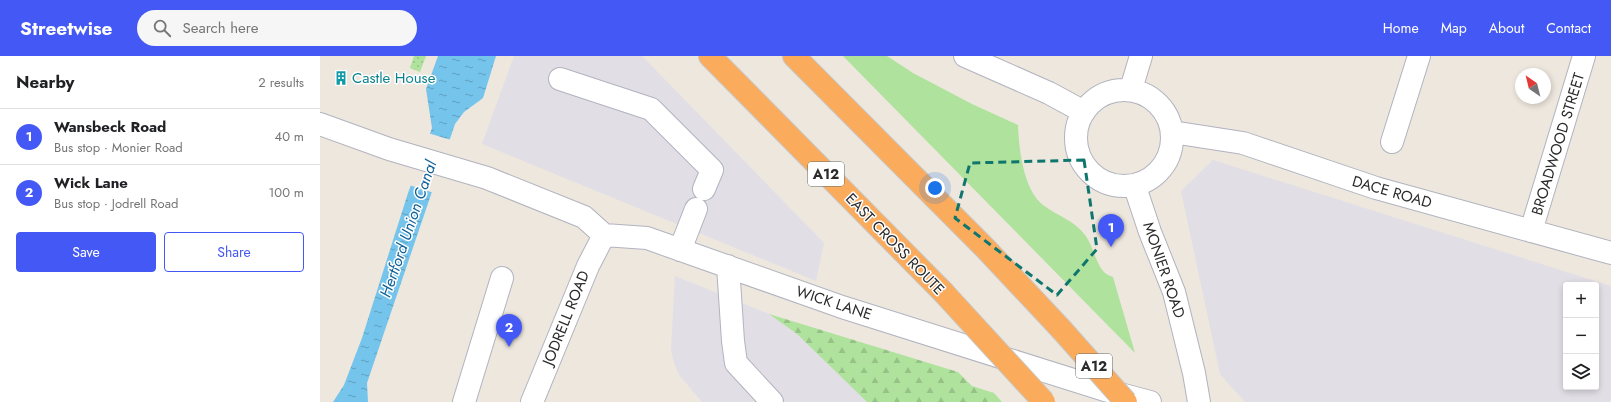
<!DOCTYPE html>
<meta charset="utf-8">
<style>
body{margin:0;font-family:Jost,sans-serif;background:#f6f6f6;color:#202124}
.controls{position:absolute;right:12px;bottom:12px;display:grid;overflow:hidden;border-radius:4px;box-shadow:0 2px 6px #0003}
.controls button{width:36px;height:36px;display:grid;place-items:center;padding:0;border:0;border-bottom:1px solid #e0e0e0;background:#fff;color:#202124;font:20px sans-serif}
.compass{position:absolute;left:1195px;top:12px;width:36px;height:36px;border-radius:50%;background:#fff;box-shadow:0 2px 6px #0003;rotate:325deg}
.you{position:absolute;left:615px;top:132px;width:14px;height:14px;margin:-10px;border:3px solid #fff;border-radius:50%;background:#1a73e8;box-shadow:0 0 0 6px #1a73e833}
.badge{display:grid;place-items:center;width:26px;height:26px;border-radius:50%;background:#4358f5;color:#fff;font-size:13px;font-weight:700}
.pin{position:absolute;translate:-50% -33px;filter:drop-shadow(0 1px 2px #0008)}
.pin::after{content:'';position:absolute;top:21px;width:14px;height:12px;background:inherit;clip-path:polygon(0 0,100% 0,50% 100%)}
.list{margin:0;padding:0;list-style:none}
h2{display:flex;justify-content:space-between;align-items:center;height:52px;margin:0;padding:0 16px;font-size:17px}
h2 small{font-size:13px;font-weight:400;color:#757577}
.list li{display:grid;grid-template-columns:26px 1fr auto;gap:12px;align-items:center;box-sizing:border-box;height:56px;padding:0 16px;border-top:1px solid #e0e0e0}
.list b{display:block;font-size:15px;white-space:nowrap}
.list p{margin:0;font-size:13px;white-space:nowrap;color:#757577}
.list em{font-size:13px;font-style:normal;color:#757577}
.actions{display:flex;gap:8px;padding:12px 16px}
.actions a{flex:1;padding:9px 0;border:1px solid #4358f5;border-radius:4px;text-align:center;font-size:14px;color:#4358f5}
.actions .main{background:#4358f5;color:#fff}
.icon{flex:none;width:22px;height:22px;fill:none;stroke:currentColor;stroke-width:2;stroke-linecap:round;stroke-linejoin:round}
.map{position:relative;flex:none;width:1291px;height:346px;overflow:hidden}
header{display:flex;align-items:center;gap:24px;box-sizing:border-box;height:56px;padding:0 20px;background:#4358f5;color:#fff}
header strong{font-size:19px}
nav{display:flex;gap:22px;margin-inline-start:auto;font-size:14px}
.search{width:280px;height:36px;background:#f6f6f6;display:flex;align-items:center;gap:10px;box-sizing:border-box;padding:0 14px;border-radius:22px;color:#757577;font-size:15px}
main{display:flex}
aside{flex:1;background:#fff}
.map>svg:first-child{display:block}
.industrial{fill:#e1dee6;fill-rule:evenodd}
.grass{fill:url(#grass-dots)}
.forest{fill:url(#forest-firs)}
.park{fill:#afe29c}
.water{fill:url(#water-ripples)}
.pier{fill:#ede7de}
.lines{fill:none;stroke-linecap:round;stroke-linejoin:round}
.minor-casing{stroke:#b1b3bf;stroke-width:24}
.highway-casing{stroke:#c8c8c8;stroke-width:24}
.minor{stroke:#fff;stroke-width:22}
.highway{stroke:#faab5c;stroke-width:22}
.highway-bridge-casing{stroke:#c8c8c8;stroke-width:24;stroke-linecap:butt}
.highway-bridge{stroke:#faab5c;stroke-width:22}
.marked{fill:none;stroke:#0f766e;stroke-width:3;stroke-dasharray:8 5;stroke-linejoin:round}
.labels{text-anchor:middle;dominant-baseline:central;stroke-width:3;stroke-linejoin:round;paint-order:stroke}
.shield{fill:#fff;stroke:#6b6b6b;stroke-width:1}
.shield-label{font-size:14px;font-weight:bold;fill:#2b2b2b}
.culture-label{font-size:15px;fill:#0d838f;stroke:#fff;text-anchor:start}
.street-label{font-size:15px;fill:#2b2b2b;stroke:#fff}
.water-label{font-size:16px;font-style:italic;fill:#11629a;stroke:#fff}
</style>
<header>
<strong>Streetwise</strong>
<div class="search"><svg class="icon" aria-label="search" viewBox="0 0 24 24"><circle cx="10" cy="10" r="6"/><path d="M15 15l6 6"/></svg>Search here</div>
<nav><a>Home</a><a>Map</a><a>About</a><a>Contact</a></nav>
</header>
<main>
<aside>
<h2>Nearby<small>2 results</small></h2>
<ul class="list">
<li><span class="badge">1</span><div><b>Wansbeck Road</b><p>Bus stop · Monier Road</p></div><em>40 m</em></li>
<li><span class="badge">2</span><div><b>Wick Lane</b><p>Bus stop · Jodrell Road</p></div><em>100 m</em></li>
</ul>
<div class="actions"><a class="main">Save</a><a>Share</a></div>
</aside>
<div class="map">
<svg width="1291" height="346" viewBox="0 0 1291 346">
<defs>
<pattern id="grass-dots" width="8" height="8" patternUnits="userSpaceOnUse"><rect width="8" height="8" fill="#afe29c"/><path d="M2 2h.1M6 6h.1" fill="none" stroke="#97c287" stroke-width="1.8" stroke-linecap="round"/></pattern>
<pattern id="forest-firs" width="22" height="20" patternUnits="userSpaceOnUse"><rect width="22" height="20" fill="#afe29c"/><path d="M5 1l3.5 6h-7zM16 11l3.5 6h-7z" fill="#97c287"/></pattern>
<pattern id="water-ripples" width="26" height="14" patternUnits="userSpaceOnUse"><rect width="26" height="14" fill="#74c4ec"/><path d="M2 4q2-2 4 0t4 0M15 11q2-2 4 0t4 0" fill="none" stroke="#5f9fbf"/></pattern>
</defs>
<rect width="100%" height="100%" fill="#ede7de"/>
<path class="industrial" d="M194,0H322L504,187L496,225L162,88Z
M893,104L1291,230V344L1289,346H925L900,318L861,135ZM1246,229H1276V331H1246Z
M355,220L449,258L477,278L547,346H382L359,319L354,307L351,293Z"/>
<path class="grass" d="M94,0H106L100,16L90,12Z"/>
<path class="forest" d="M449,258L638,316L652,330L674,337L682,346H547L477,278Z"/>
<path class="park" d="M523,0H567L593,17L652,48L698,69C699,93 703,133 723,149C737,160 754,164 765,179C773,189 776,209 785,217C787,219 791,220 793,221L815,297Z"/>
<path class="water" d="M118,0H176L163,42L144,56L135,68L47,327L48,346H13L24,329L42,282L88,137L112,72L106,33Z"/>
<path class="pier" d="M108,77L131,84L114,137L89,129Z"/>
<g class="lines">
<defs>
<path id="minor" d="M645,0L729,37L764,56
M240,23L331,53L392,114L384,133
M811,33L821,0
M756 82a48 48 0 1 1 96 0a48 48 0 1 1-96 0Z
M0,68L69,93L167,122L264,161L284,179L327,182L522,251L785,334L830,346
M852,76L923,87L1056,132L1291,197
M1072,86L1099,0
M815,131L830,176L854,236L874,317L879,346
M1211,175L1264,0
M360,194L376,153
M408,210L413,285L416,307L452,346
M144,346L182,222
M212,346L268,210L284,179"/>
<path id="highway" d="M390,0L623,236
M474,0L666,193L741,273"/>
</defs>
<use href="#minor" class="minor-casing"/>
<use href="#highway" class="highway-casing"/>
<use href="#minor" class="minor"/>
<use href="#highway" class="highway"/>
<defs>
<path id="highway-bridge" d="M623,236L724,346
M741,273L806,346"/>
</defs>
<use href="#highway-bridge" class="highway-bridge-casing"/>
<use href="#highway-bridge" class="highway-bridge"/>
</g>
<path class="marked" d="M764,104L777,193L737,239L635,162L650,107Z"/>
<defs>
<symbol id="building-bare" viewBox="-9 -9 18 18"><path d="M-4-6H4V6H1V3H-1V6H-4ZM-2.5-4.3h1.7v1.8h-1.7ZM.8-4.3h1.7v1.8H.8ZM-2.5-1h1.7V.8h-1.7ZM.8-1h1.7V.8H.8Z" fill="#0f9aa8" stroke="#fff" stroke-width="2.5" paint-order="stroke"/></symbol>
</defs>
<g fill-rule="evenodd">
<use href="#building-bare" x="11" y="12" width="20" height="20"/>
</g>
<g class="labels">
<g class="shield">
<rect x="488" y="106" width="36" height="24" rx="3"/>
<rect x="756" y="298" width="36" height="24" rx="3"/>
</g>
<g class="shield-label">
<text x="506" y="118">A12</text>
<text x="774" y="310">A12</text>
</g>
<g class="culture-label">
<text x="32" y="22">Castle House</text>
</g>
<g class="street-label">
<text transform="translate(1238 88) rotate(-73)">BROADWOOD STREET</text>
<text transform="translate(1072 136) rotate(16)">DACE ROAD</text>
<text transform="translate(575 188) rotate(46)">EAST CROSS ROUTE</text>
<text transform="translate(844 214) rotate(71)">MONIER ROAD</text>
<text transform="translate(514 247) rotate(18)">WICK LANE</text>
<text transform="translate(246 262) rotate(-68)">JODRELL ROAD</text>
</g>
<g class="water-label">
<text transform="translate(88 173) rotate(-71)">Hertford Union Canal</text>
</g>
</g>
</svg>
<div class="controls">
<button>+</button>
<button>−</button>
<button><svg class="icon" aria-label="layers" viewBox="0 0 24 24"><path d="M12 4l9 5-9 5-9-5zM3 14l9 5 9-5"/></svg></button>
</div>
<svg class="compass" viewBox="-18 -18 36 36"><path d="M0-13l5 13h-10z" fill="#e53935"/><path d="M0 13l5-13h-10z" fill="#757577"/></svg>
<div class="you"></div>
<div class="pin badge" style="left:791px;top:191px">1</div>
<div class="pin badge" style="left:189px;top:291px">2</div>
</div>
</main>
